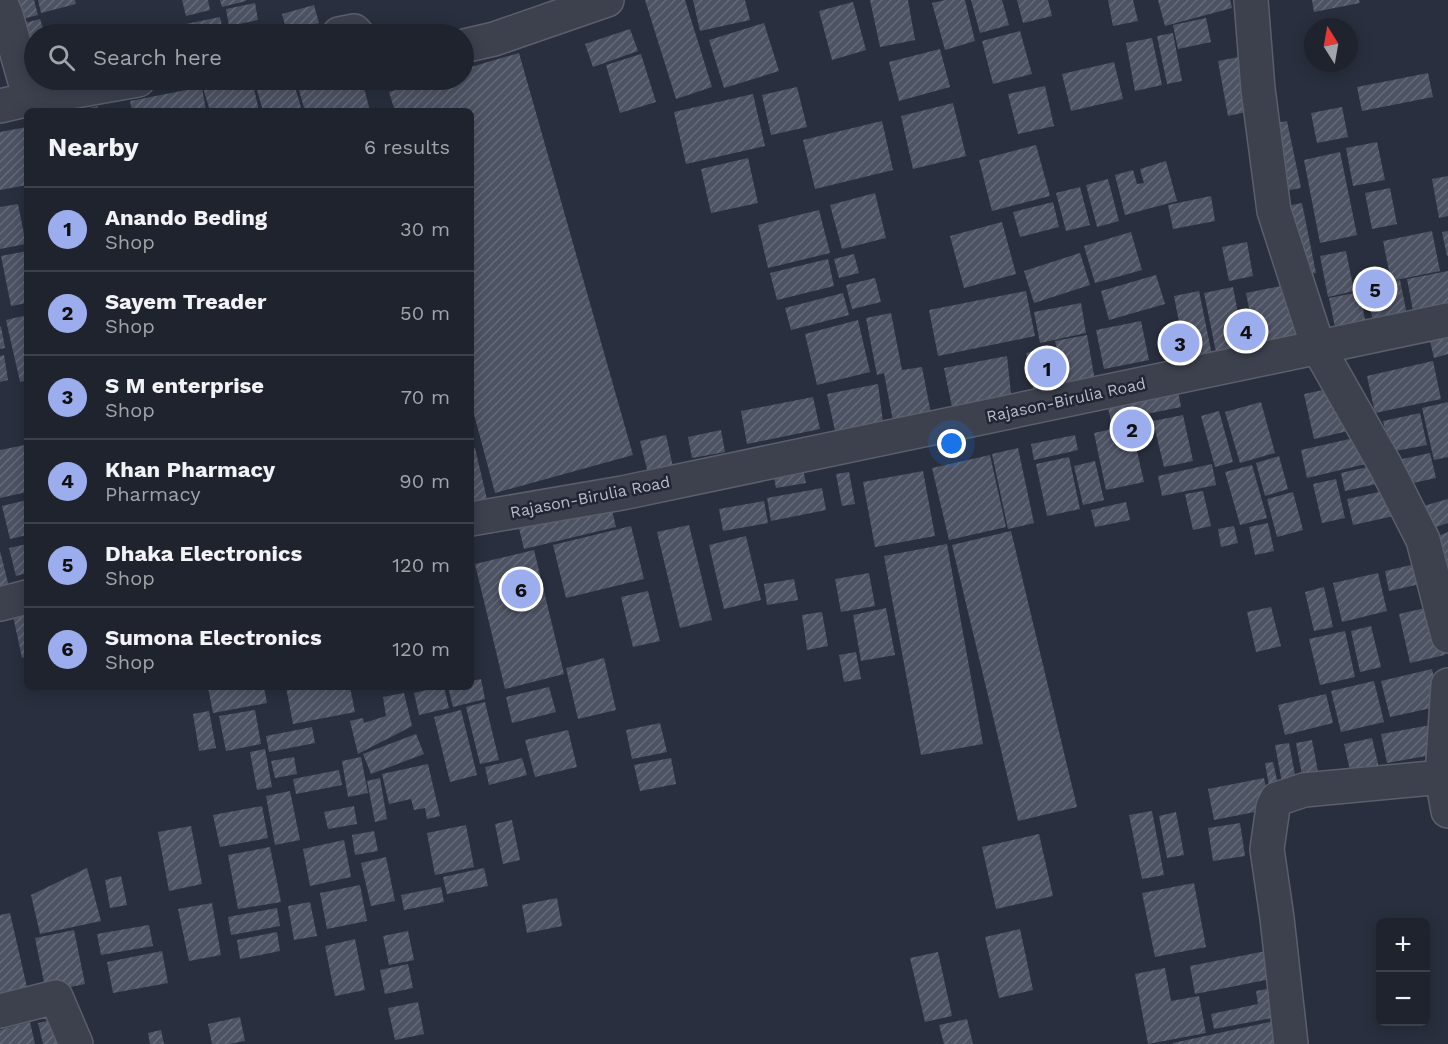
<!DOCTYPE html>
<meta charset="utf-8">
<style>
body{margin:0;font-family:"Work Sans",sans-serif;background:#272b36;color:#f1f3f6}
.controls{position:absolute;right:18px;bottom:18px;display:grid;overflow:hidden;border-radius:9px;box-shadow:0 3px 15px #0003}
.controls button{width:54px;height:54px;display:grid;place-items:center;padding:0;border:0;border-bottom:2px solid #3c404a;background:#1f232e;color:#f1f3f6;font:30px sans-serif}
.compass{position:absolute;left:1304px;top:18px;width:54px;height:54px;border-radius:50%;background:#1f232e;box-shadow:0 3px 15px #0003;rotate:349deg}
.you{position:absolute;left:952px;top:444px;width:21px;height:21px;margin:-15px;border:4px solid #fff;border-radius:50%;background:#1a73e8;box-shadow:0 0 0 9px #1a73e833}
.badge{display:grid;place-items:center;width:39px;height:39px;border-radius:50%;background:#9badec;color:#111;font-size:20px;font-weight:700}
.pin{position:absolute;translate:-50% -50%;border:3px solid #fff;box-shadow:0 2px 6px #0006}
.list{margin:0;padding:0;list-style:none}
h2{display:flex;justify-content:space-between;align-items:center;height:78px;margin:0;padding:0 24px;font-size:26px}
h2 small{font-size:20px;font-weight:400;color:#a1a4aa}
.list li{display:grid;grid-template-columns:39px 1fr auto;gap:18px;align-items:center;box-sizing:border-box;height:84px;padding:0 24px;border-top:2px solid #3c404a}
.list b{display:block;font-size:22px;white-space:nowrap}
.list p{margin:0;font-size:20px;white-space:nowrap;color:#a1a4aa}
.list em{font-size:20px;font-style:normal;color:#a1a4aa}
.icon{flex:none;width:33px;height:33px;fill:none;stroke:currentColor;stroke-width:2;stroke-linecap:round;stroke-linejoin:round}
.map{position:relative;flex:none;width:1448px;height:1044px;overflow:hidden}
.search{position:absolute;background:#1f232e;box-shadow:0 3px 15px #0003;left:24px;top:24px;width:450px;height:66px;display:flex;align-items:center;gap:15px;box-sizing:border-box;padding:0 21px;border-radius:33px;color:#a1a4aa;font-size:22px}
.panel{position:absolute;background:#1f232e;box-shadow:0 3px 15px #0003;left:24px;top:108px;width:450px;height:582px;border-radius:9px}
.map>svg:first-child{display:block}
.building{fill:url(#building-hatch)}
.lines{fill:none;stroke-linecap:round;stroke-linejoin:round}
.minor-casing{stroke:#5b5f6c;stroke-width:36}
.minor{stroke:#3d414e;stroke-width:33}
.labels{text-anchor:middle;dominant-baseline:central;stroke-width:5;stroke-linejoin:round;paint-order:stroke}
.street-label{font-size:16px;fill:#b9bdc9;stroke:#222634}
</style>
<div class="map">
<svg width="1448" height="1044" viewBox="0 0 1448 1044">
<defs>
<pattern id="building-hatch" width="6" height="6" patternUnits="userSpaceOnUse" patternTransform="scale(1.5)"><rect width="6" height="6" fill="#4e5364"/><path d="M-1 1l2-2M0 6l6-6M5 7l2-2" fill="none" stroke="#656a79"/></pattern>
</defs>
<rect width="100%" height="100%" fill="#292f3e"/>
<path class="building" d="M13,0H34L38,15L18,20Z
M38,0H75L76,4L41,13Z
M182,0H208L210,10L186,16Z
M220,0H246V1L222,7Z
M645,0H685L712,87L676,99Z
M693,0H745L750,20L700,31Z
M870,0H908L915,40L880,47Z
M945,0H965L975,41L945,50L932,3Z
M971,0H1002L1009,25L980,33Z
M1017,0H1048L1052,16L1023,23Z
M1108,0H1133L1138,21L1113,26Z
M1158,0H1230L1232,8L1165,26Z
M1312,0H1359L1360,3L1314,12Z
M853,2L866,50L832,60L819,11Z
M255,3L258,20L229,26L226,9Z
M314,5L319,23L287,32L282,14Z
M220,17L224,34H183L181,25Z
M1206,18L1211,42L1178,49L1173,25Z
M40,19L45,34H34V38L17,42L13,26Z
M764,23L779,71L724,88L709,40Z
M267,27L269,34H238Z
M630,29L638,51L593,67L585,44Z
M1020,31L1032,74L993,84L982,41Z
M1173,33L1182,81L1167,84L1157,36Z
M1152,38L1162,85L1135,91L1126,43Z
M940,49L950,87L899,101L889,62Z
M519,53L633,455L495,493L471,403V111H395L389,92L430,80H464V69Z
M641,54L656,102L620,113L606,65Z
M1249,55L1260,109L1228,116L1218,61Z
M1114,62L1123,99L1071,111L1062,74Z
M1428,73L1433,97L1362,111L1357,87Z
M233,80H252L259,111H210L203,88Z
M254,80H293L302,111H263Z
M296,80H362L370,111H305Z
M1045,86L1054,126L1018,134L1008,94Z
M202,87L206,111H132L130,101Z
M797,87L807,127L771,135L762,95Z
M753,94L765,146L686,164L674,112Z
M953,103L966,156L913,169L901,116Z
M98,106V111H80V110Z
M1342,107L1348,137L1317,143L1311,113Z
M882,121L893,170L815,189L803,140Z
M1287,121L1301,188L1273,193L1260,126Z
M27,127V185L0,190V132Z
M1377,142L1385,180L1353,186L1346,148Z
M1036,145L1050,196L992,211L979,160Z
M1340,152L1357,235L1320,243L1304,160Z
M748,158L758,203L711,213L701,169Z
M1166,161L1177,201L1125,215L1115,175L1133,170L1137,184L1144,183L1140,169Z
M1448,176V216L1439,218L1432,179Z
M1108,179L1119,221L1097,227L1086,185Z
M1080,187L1090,225L1066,231L1056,193Z
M1390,188L1397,224L1372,229L1365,193Z
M875,193L886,238L842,249L830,205Z
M1211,196L1215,221L1173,229L1168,205Z
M1053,202L1059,227L1020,237L1013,212Z
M1302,203L1316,273L1279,280L1266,210Z
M18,204L26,244L0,249V207Z
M819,210L830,253L768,268L758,225Z
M1002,222L1016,274L964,288L950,236Z
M1432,231L1440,271L1391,281L1383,241Z
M1448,231V256H1447L1442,232Z
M1131,232L1142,270L1095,283L1084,246Z
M1247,242L1253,276L1229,281L1222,247Z
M27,251V303L11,306L1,256Z
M1346,251L1354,291L1328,297L1320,256Z
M1080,253L1090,285L1034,303L1024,271Z
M854,254L859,273L839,278L834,259Z
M828,259L834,286L777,300L770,273Z
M1448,271V315L1415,322L1407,279Z
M1156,275L1165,304L1109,320L1101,291Z
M875,278L881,302L852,309L846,285Z
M1400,280L1409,325L1375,332L1366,287Z
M1296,283L1308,344L1258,355L1246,293Z
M1233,287L1246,356L1218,362L1204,293Z
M1026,291L1035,336L938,356L929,310Z
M1199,291L1213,360L1187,364L1174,296Z
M1360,292L1367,331L1337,337L1329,298Z
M843,293L849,315L791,330L785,308Z
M1081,303L1086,333L1040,343L1034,312Z
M891,313L902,370L922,367L933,424L895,432L884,373L877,375L866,318Z
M27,315V380L20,382L6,320Z
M858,320L870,372L817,385L805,334Z
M1141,321L1149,360L1104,369L1096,330Z
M1,326L5,348L0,349V327Z
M1087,335L1095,381L1067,393L1055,341Z
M1448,337V354L1434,358L1430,341Z
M1050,348L1058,398L1035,397L1026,353Z
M4,355L8,380L0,382V356Z
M1007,356L1012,403L954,417L944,368Z
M1433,361L1441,399L1375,413L1367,376Z
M878,384L884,430L837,440L827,394Z
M1177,385L1181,407L1111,421L1106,399Z
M1337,387L1348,431L1314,439L1304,394Z
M813,397L820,429L747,444L741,411Z
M1261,402L1275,453L1240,463L1225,412Z
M1448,402V457L1434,460L1422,408Z
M1219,411L1233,462L1215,467L1201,416Z
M1420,413L1427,445L1390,452L1383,421Z
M1183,415L1193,461L1164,467L1153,421Z
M1131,425L1144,482L1106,490L1094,433Z
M721,430L725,452L692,458L688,437Z
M666,435L673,467L648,473L640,441Z
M1075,435L1078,450L1034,460L1031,444Z
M1367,435L1374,462L1307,478L1301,450Z
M25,445L27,455V492L0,498V450Z
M471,448H475L490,512L471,516Z
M1018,448L1034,523L1008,529L992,454Z
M1430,453L1436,478L1404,485L1398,460Z
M990,455L1006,527L949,540L932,468Z
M1279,456L1288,489L1265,496L1256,463Z
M1069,457L1080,509L1047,516L1036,464Z
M1095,461L1104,500L1083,505L1074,466Z
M1212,464L1216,485L1162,496L1158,476Z
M802,465L806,483L776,488L773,471Z
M1252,465L1267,518L1240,525L1225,472Z
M1377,465L1381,483L1345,491L1341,473Z
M923,471L935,536L875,547L863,482Z
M849,472L855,504L842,506L836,474Z
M1336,479L1345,518L1322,523L1313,484Z
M822,488L826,510L771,521L767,498Z
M1388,490L1394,516L1353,525L1347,499Z
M1203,491L1211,526L1193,530L1185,494Z
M1293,492L1303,530L1277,537L1267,499Z
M609,498L616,527L524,549L517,520Z
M1448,499V523L1427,530L1420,507Z
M27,500V535L10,539L2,506Z
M764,501L768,523L723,531L719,509Z
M1126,502L1130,520L1095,527L1091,510Z
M1268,523L1274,551L1255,555L1249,527Z
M689,525L712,620L680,628L657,532Z
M631,526L644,579L566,598L553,545Z
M1234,526L1238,543L1221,547L1218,529Z
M1011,531L1077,807L1018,821L952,545Z
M1448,532V592L1431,539Z
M746,536L761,600L724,609L709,545Z
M27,544V573L16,576L9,548Z
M947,544L983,744L921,755L884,556Z
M534,550L564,674L505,689L475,564Z
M0,551L10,591L0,593Z
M1424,562L1429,582L1389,591L1385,571Z
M869,573L875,606L841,612L835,579Z
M1378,573L1387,611L1342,622L1333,583Z
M794,579L798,600L767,605L764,584Z
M1324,587L1333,627L1314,631L1305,592Z
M648,591L660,641L633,647L621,597Z
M1434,606L1445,655L1410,663L1399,614Z
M1271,607L1281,646L1256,652L1247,612Z
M886,608L895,655L861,661L853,615Z
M822,612L828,646L807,650L802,615Z
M27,613V656L22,658L13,616Z
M1371,626L1381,667L1360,672L1351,631Z
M1345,631L1355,677L1320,685L1309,639Z
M856,652L861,679L844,682L839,655Z
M604,658L616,710L578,719L566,668Z
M1432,669L1441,706L1390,717L1381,681Z
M481,679L485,699L453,707L448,687H471V681Z
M1374,681L1384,722L1341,732L1331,691Z
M208,687H264L267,703L213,713Z
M286,687H350L355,712L293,724Z
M440,687H444L449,708L419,715L414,693Z
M549,687L556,712L512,723L506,697Z
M404,693L412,726L358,754L350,721L363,718L364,723L386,716L383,697Z
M1326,694L1333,723L1285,735L1278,705Z
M485,702L499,760L480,764L466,707Z
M255,710L261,744L226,751L219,716Z
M461,710L477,775L450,782L434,717Z
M209,711L216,748L199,751L193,714Z
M660,723L667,752L632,759L626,730Z
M1431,725L1437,754L1387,763L1381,734Z
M312,727L315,743L269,752L266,736Z
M568,730L577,767L535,777L525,740Z
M416,734L424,754L371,774L363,754Z
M1372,738L1379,768L1351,775L1344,744Z
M1312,740L1319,777L1303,780L1296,743Z
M1289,743L1296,780L1282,783L1275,745Z
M265,749L272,787L257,790L250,752Z
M294,757L297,774L275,778L271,761Z
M361,757L368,793L348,797L342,761Z
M522,758L527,775L489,785L485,767Z
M671,758L676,784L640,791L634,765Z
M1273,762L1279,789L1270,791L1265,763Z
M428,764L440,816L427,819L425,808L414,810L411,799L389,804L382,774Z
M339,770L342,785L296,794L293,779Z
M380,778L387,819L375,822L367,781Z
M1264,778L1270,809L1214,820L1208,789Z
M290,791L300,840L275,845L266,796Z
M262,806L268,838L220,847L213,815Z
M354,806L357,824L328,829L324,812Z
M1152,811L1164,875L1142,879L1129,815Z
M1176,812L1184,855L1167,858L1159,816Z
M512,820L520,860L503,864L495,824Z
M1240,823L1245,856L1213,861L1208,828Z
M466,825L474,867L435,875L427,833Z
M191,826L202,884L169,891L158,832Z
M374,831L378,851L355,855L352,835Z
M1039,834L1053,896L996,909L982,847Z
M344,840L351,877L310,886L303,849Z
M270,847L281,902L238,909L228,855Z
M386,857L395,901L371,906L361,863Z
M87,868L101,921L40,934L31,895Z
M484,868L488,886L447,894L443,877Z
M121,876L127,905L110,908L105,880Z
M1194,883L1206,947L1155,957L1142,893Z
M360,885L367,921L327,929L320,893Z
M441,887L444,902L404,910L401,895Z
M557,898L562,926L527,933L522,905Z
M310,902L317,936L294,940L288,906Z
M212,903L221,955L189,961L178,909Z
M277,908L280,926L231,935L228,917Z
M10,913L29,996L0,1003V915Z
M149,925L153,946L101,955L97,934Z
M1020,929L1033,990L999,998L985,937Z
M74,930L85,984L46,992L35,938Z
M408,931L414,960L389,965L383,936Z
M277,932L280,951L240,959L237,940Z
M355,939L365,990L335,996L325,946Z
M1271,950L1276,978L1195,994L1190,966Z
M162,951L168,983L113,993L107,962Z
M938,952L952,1016L925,1022L910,958Z
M408,964L413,988L385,994L380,970Z
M1165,968L1171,1001L1199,996L1206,1033L1148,1044L1135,974Z
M1277,987L1282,1016L1214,1029L1211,1014L1258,1004L1256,991Z
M418,1002L424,1034L395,1040L388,1008Z
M240,1017L245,1041L229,1044H212L208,1024Z
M61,1018L66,1042L55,1044H43L38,1023Z
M967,1019L973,1044H944L939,1025Z
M1279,1020L1277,1044H1173V1043Z
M30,1022L35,1044H0V1030Z
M161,1030L164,1044H150L148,1033Z"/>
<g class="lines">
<defs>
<path id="minor" d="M1251,0L1258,89L1274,211L1318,347L1385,465L1423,540L1448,636
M0,1L6,15L30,99
M339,34L354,31L357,34
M464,46L494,39L607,0
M0,106L30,99L138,80
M471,519L622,493L1448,320
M0,604L27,597
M1448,685L1442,777L1448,811
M0,1011L56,997L76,1044
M1291,1044L1277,918L1267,849L1273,807L1277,799L1304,790L1442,777"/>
</defs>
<use href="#minor" class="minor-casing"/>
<use href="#minor" class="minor"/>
</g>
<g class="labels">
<g class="street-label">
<text transform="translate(1066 400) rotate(-12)">Rajason-Birulia Road</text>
<text transform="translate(590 497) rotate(-11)">Rajason-Birulia Road</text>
</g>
</g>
</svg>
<div class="controls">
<button>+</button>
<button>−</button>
</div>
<svg class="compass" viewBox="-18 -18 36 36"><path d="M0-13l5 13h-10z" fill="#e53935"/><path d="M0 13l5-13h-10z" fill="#a1a4aa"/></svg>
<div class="you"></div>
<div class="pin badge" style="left:1047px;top:368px">1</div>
<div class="pin badge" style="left:1132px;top:429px">2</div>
<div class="pin badge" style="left:1180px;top:343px">3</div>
<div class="pin badge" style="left:1246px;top:331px">4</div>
<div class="pin badge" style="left:1375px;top:289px">5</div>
<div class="pin badge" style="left:521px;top:589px">6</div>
<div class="search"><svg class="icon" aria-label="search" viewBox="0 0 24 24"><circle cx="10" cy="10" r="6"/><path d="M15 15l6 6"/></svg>Search here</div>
<section class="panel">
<h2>Nearby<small>6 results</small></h2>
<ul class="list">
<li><span class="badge">1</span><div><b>Anando Beding</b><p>Shop</p></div><em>30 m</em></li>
<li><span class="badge">2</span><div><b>Sayem Treader</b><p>Shop</p></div><em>50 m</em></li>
<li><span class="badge">3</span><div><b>S M enterprise</b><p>Shop</p></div><em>70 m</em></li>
<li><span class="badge">4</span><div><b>Khan Pharmacy</b><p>Pharmacy</p></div><em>90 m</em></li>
<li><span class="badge">5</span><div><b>Dhaka Electronics</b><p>Shop</p></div><em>120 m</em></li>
<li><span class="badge">6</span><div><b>Sumona Electronics</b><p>Shop</p></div><em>120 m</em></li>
</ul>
</section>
</div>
